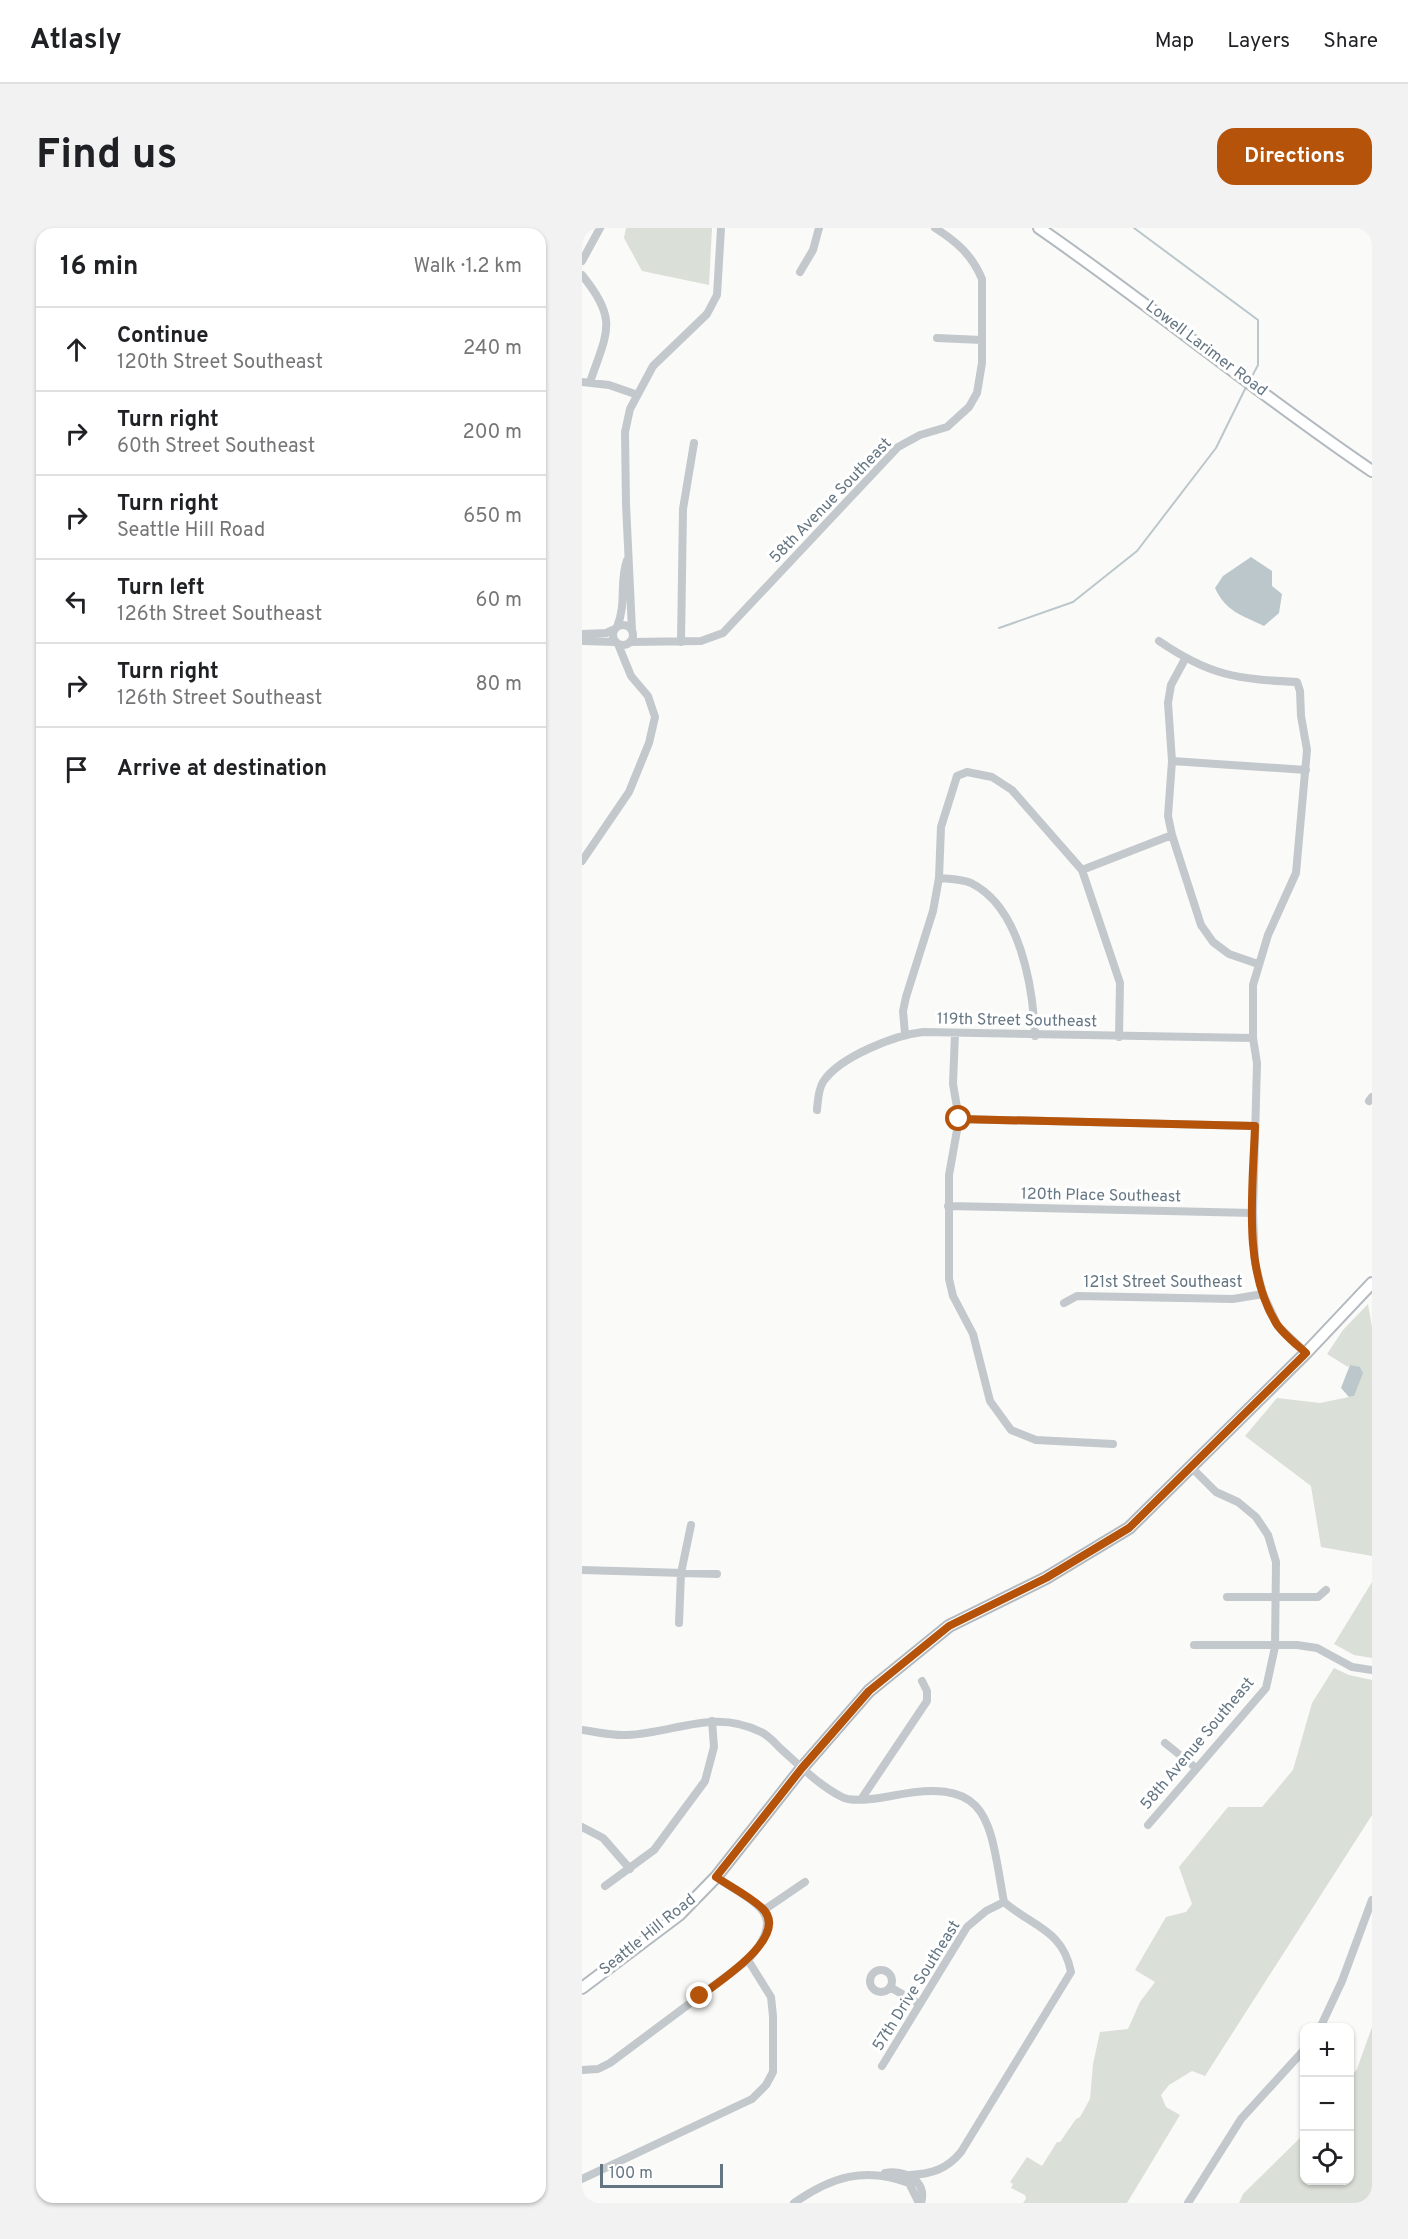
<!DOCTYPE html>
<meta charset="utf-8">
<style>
body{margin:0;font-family:Overpass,sans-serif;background:#f2f2f2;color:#202124}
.controls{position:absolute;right:18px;bottom:18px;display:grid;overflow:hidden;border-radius:12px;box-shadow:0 2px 4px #0004}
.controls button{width:54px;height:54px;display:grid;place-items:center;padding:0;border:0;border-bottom:2px solid #e0e0e0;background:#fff;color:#202124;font:30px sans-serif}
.scale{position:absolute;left:18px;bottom:15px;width:123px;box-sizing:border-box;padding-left:6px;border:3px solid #657683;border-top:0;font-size:16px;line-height:21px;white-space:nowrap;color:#657683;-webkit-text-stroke:4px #fff;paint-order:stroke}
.stop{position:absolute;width:18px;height:18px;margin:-14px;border:4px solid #b45309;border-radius:50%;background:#fff}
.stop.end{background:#b45309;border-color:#fff;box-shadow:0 2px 6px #0008}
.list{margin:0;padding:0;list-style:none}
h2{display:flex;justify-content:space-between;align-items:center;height:78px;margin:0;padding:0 24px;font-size:26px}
h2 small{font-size:20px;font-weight:400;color:#757577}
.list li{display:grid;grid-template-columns:39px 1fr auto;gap:18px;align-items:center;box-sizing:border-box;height:84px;padding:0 24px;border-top:2px solid #e0e0e0}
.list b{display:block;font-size:22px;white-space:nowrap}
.list p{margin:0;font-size:20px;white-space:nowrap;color:#757577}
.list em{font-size:20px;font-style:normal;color:#757577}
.icon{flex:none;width:33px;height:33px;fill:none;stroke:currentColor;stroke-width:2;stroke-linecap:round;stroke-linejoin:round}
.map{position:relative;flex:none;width:790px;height:1975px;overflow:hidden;border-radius:18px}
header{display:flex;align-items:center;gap:36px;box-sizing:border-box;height:84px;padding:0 30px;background:#fff;border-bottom:2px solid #e0e0e0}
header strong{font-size:28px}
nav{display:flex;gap:33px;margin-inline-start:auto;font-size:21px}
.intro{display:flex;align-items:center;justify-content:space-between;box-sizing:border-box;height:144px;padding:0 36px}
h1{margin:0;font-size:42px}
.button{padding:15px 27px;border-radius:18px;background:#b45309;color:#fff;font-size:21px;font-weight:700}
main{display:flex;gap:36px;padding:0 36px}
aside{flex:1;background:#fff;border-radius:18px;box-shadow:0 2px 4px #0004}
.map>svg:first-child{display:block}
.green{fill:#dadfd7}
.water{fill:#bbc7cb}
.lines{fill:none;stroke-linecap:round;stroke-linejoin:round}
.stream{stroke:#bbc7cb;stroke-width:2}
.secondary-casing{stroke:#b3babf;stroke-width:14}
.street{stroke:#c3c8cc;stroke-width:8}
.secondary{stroke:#fff;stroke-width:10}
.route{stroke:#b45309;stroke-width:8}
.labels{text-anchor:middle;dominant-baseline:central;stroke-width:6;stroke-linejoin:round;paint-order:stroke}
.street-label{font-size:16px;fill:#657683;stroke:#fff}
</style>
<header>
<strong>Atlasly</strong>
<nav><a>Map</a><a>Layers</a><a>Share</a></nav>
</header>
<div class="intro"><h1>Find us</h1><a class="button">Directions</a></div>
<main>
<aside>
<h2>16 min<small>Walk · 1.2 km</small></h2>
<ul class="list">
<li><svg class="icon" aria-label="ahead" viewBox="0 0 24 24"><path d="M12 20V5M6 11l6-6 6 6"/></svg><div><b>Continue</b><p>120th Street Southeast</p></div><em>240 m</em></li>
<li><svg class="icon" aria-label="right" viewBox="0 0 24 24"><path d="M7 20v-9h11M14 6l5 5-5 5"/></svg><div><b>Turn right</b><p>60th Street Southeast</p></div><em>200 m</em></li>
<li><svg class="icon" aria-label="right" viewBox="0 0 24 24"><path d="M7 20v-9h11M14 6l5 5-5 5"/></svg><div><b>Turn right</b><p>Seattle Hill Road</p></div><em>650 m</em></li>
<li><svg class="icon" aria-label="left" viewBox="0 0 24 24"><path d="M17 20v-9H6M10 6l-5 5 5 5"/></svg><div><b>Turn left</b><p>126th Street Southeast</p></div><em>60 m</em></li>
<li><svg class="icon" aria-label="right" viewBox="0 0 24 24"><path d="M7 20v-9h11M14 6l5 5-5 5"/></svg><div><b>Turn right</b><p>126th Street Southeast</p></div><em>80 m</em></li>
<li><svg class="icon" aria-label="arrive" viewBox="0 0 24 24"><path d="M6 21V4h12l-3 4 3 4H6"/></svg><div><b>Arrive at destination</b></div></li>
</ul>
</aside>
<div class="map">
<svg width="790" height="1975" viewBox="0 0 790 1975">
<rect width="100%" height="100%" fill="#fafaf8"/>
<path class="green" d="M44,0H130L127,57L60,43L42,10Z
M786,1076L790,1099V1328L739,1319L729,1258L663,1208L695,1170L738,1175L772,1168L768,1137L766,1139L745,1126L761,1102Z
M790,1354V1430L772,1427L752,1416Z
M752,1440L767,1447L790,1452V1587L623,1848L610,1843L587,1857L579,1867L584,1879L598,1887L545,1975H441L444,1971L443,1967L429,1960L431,1956L428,1954L445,1929L460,1938L475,1914H478L494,1891L498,1889L508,1871L511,1836L518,1804L546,1801L558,1774L573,1754L553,1742L584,1689L604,1684L610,1676L597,1639L646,1579H680L711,1542L730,1475Z
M790,1799V1975H657L661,1966L722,1906V1952H768V1850L775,1841Z"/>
<path class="water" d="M669,329L690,343V358L700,366L697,385L682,398C660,387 644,384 633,360L641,348Z
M768,1137L778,1139L781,1145L772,1168L767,1169L759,1160Z"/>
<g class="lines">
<path class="stream" d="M552,0L676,92V137L668,152
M417,400L491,374L555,323L634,220L665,157"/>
<defs>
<path id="secondary" d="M457,0C570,78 676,166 790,243
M0,1760L97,1687L134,1649L220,1540L287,1463L367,1398L464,1350L547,1300L724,1125L790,1055"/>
</defs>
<use href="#secondary" class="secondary-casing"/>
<path class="street" d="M0,33L18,0
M218,44L231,22L237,0
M0,47C37,92 25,104 8,154
M355,110L400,112
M0,154L27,157L53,166
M31 407a10 10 0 1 1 20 0a10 10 0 1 1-20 0Z
M35,399C45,375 37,354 45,332
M50,402L44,276L43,204L48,181L71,138L125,86L135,67L139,0
M0,406L24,405L33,401
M0,413L34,414
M577,413C628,448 655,451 715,454L718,463L719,488L725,522L714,645L686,707L671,757V810L675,835L671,985L673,1035L681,1066L696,1098L724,1125
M48,414L119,413L141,405L316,219L338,207L365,199L387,179L395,165L400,135V51C390,27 375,14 353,0
M99,414L101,281L112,215
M603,431L589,457L586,475L590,533L586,588L590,607L619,697L631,714L647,726L676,736
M590,533L724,542
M0,633L47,564L67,515L73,489L66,468L49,448L36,416
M500,642L590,607
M357,650C367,651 380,651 389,655C438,679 451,758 453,808
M373,805L371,856L377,891L367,947V1051L371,1068L391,1106L408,1173L429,1202L454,1212L531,1216
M323,806L321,783L324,769L351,683L357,650L359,599L375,548L385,544L410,549L430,562L500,642L538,755L537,809
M787,873L790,869
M235,882C236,872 236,862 241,854C257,829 313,807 341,804L671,810
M377,891L673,898
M366,978L671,985
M482,1075L495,1068L651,1071L681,1066
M0,1342L135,1346
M645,1369H736L744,1362
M97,1395L99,1345L109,1297
M612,1417H715L735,1420L770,1439L790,1442
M0,1502C15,1504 31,1508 45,1507C93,1505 132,1480 179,1504C186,1507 193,1515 199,1521C217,1537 238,1558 260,1569C271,1575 297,1570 309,1568C410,1547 407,1593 422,1674C451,1699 481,1702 489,1744L379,1924C365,1941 350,1946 328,1947
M583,1515L614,1540
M280,1570L345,1473V1463L340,1453
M566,1597L684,1460L693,1419L694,1334L686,1307L674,1289L656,1274L634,1264L609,1239
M0,1599L21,1610L48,1641
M23,1658L72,1622L123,1553L132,1519L130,1493
M182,1682L223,1654
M288 1753a11 11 0 1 1 22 0a11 11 0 1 1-22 0Z
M308,1759L337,1776
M738,1800L760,1753L790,1672
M300,1838L385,1699L404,1683L422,1674
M0,1842L16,1841L28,1835L166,1732C208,1684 173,1676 134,1649
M303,1945C322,1942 346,1952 339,1975
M0,1951L170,1871L184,1857L191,1844V1788L189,1769L166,1732
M212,1975C249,1949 283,1938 327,1955L337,1975
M606,1975L659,1891L722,1822"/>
<use href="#secondary" class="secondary"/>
</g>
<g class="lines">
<path class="route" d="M118,1768C135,1755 210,1708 180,1680C167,1668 149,1659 134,1649L220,1540L287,1463L367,1398L464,1350L547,1300L724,1125C714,1116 701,1106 694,1095C660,1039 671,961 673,898L377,891"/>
</g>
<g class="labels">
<g class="street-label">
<text transform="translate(624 121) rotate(37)">Lowell Larimer Road</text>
<text transform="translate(249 273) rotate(-46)">58th Avenue Southeast</text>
<text transform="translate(435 793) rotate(1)">119th Street Southeast</text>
<text transform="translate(519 968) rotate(1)">120th Place Southeast</text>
<text x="581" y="1055">121st Street Southeast</text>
<text transform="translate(616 1516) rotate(-50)">58th Avenue Southeast</text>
<text transform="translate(66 1707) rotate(-39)">Seattle Hill Road</text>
<text transform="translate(335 1758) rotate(-58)">57th Drive Southeast</text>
</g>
</g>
</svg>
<div class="controls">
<button>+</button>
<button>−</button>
<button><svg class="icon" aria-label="locate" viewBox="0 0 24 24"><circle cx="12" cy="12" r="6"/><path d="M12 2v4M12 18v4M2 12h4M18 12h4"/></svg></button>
</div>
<div class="scale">100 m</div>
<div class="stop" style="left:377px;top:891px"></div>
<div class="stop end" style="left:118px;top:1768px"></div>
</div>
</main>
